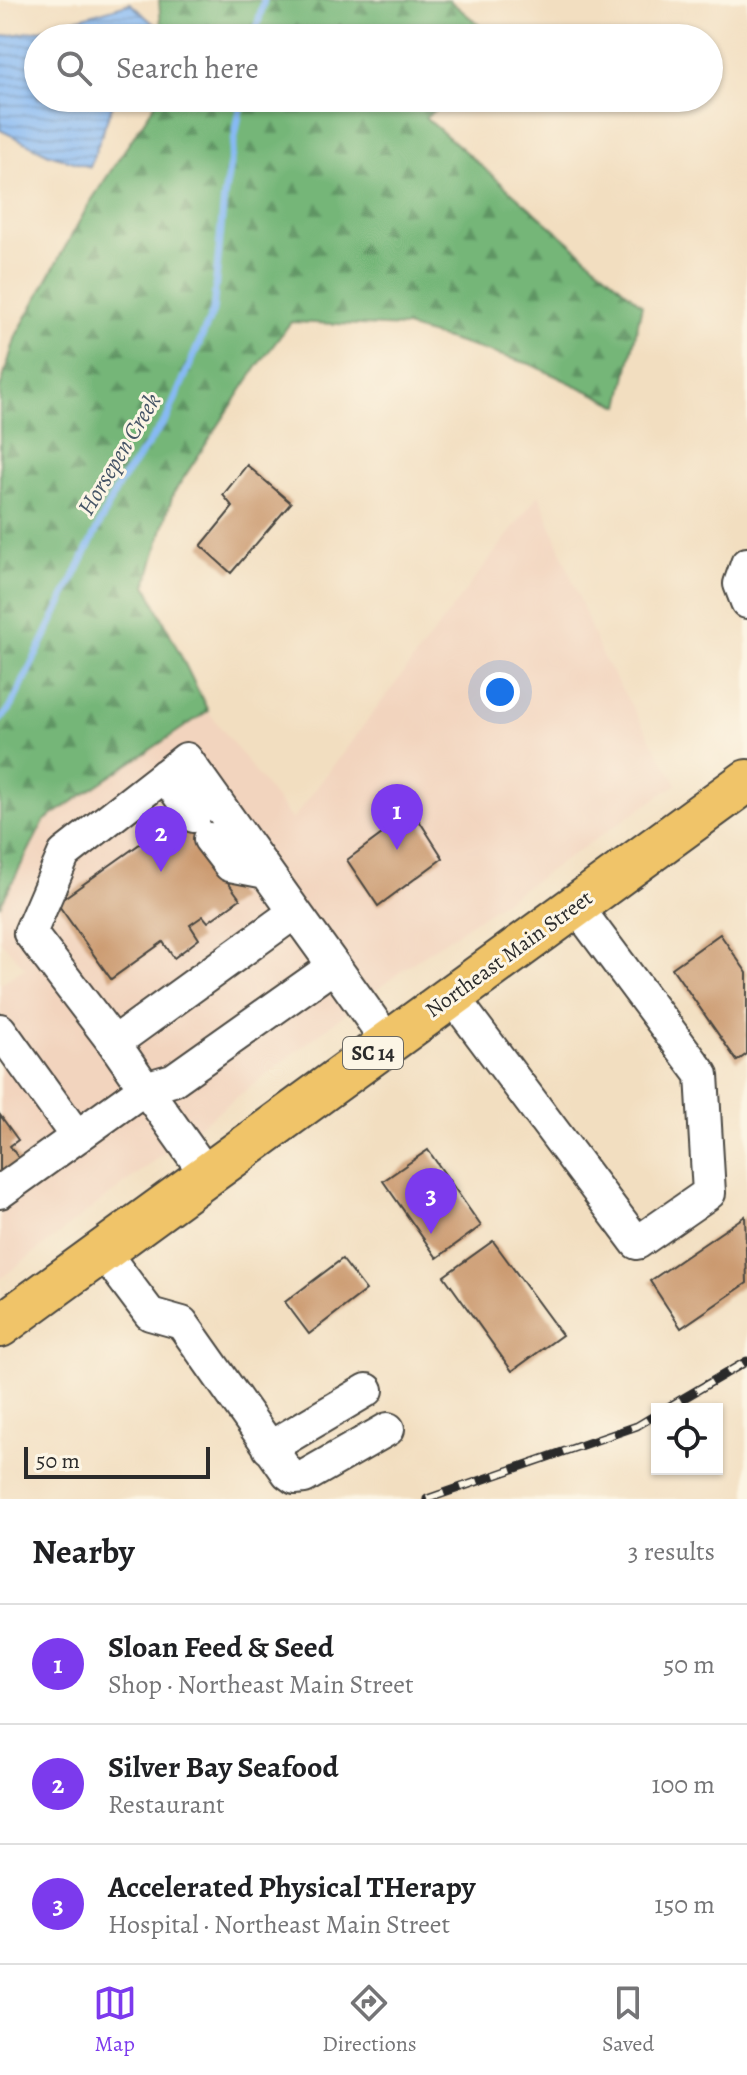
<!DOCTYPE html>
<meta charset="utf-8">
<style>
body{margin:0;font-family:Alegreya,serif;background:#f2f2f2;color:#202124}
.controls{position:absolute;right:24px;bottom:24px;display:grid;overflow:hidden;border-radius:0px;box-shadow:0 2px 6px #0004}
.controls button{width:72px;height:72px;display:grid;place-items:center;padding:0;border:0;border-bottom:2px solid #e0e0e0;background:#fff;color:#202124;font:40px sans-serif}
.scale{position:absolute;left:24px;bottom:20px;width:186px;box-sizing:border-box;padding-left:8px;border:4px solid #2b2b2b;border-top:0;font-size:22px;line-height:28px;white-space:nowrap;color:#2b2b2b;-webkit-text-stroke:6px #fcf5e5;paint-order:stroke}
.you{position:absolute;left:500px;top:692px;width:28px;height:28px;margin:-20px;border:6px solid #fff;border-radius:50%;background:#1a73e8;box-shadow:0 0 0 12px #1a73e833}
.badge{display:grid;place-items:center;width:52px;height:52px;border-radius:50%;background:#7c3aed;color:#fff;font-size:26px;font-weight:700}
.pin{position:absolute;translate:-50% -66px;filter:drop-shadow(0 2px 4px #0008)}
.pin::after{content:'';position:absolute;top:42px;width:28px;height:24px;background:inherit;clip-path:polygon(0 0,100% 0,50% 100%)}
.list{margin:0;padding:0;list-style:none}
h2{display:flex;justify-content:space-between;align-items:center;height:104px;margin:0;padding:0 32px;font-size:34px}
h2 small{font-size:26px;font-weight:400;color:#757577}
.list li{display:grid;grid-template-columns:52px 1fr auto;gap:24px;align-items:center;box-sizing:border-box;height:120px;padding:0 32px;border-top:2px solid #e0e0e0}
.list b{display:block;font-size:30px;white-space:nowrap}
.list p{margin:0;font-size:26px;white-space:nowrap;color:#757577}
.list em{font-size:26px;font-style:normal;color:#757577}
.icon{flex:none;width:44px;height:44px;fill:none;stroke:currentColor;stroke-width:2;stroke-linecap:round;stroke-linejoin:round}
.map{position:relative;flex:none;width:747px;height:1499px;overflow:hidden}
.search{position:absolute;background:#fff;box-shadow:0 2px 6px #0004;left:24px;right:24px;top:24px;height:88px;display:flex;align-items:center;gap:20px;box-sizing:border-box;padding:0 28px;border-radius:44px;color:#757577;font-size:30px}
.sheet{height:464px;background:#fff}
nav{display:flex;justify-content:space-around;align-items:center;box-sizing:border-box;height:112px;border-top:2px solid #e0e0e0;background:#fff;font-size:22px;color:#757577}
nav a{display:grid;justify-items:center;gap:4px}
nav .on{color:#7c3aed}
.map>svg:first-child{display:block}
.built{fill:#f2d4be}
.forest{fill:url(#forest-firs);stroke:#507052;stroke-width:2}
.water{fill:url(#water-rules);stroke:#597290;stroke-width:2}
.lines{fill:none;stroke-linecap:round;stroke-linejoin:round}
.stream{stroke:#87baf4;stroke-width:7}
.building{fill:#cb9a6f}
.minor-casing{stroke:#494641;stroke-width:36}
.major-casing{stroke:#494641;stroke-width:46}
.minor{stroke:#fff;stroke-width:32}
.major{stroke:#f0c469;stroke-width:42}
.rail-casing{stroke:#2b2b2b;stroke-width:9}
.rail{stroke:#fcf5e5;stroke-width:6;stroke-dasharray:18;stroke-linecap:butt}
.labels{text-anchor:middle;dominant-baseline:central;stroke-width:6;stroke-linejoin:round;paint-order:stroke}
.shield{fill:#fcf5e5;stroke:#6a6863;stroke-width:2}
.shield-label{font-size:20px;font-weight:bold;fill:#2b2b2b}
.street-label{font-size:22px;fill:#2b2b2b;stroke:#fcf5e5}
.water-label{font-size:24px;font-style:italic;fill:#475667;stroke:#fcf5e5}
</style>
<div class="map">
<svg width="747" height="1499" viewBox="0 0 747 1499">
<defs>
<pattern id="forest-firs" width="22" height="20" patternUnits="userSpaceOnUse" patternTransform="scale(2)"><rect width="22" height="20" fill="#74b678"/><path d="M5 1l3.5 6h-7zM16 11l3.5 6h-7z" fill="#5f9463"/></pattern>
<pattern id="water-rules" width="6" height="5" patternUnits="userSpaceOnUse" patternTransform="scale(2)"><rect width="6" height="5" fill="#87baf4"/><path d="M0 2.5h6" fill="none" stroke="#6f97c6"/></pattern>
</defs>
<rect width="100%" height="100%" fill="#fcf5e5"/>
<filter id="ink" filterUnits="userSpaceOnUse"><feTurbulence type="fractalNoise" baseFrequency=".0125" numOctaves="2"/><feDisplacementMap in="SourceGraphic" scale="16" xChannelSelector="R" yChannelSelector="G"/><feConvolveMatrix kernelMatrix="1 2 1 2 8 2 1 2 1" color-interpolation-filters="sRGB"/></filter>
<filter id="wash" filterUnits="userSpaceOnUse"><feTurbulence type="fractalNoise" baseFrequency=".006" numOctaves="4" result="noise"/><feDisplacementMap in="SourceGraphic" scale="32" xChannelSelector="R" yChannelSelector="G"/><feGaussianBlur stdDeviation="1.8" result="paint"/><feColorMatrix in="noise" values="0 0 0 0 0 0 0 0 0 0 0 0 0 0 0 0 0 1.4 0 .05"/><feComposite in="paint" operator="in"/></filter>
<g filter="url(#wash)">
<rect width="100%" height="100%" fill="#f2dec0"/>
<path class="built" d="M539,494L601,654L677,784L405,968L0,1279V984L25,968L0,940V906L44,821L208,711L292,820Z"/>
<path class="forest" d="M159,0H449L495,38H162Z
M159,98H454L425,117L642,305L620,406L530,364L406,327L291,322L257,367L173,494L146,585L208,711L44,821L0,906V389L16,336L89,204Z"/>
<path class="water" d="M130,3L155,25L156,38H38V98H115L90,167L49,154L0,130V37L40,30Z"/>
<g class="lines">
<path class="stream" d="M254,38L264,0
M0,720L10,709L119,484L167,418L213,311L224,197L242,98"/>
</g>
<g id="blocks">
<path class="building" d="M247,465L291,503L231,573L201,546L233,507L223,495Z
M203,810L218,833L201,845L240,899L208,922L203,916L190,925L199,939L174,958L163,942L111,979L57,903L179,816Z
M413,811L443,858L378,906L347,860Z
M720,934L747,973V1054L737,1061L672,968Z
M0,1115L18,1140L10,1146L22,1163L0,1179Z
M428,1150L481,1226L437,1258L383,1181Z
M745,1216L747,1283L681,1328L650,1281Z
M493,1241L562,1335L512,1371L444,1276Z
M342,1259L366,1290L309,1334L285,1302Z"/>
</g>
</g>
<g filter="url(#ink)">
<use href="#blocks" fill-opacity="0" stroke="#494641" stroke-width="2"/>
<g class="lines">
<defs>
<path id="minor" d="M747,564L740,584L747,602
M165,775L194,816
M210,839L230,865L266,872
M334,966L295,912L114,1043L145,1088L173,1080L334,966L388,1042
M452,996L637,1243L709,1193L702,1075L576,906
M0,1030L77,1137
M114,1043L30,933L64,854L186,759L295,912
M0,1192L145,1088L207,1175
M102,1250L150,1314L182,1323L288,1473L295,1478L304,1477L388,1429
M269,1448L367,1390"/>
<path id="major" d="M0,1326L747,781"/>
</defs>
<use href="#minor" class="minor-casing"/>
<use href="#major" class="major-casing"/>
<use href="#minor" class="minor"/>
<use href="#major" class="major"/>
<defs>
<path id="rail" d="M665,1409L747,1361
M427,1499L637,1426L657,1414"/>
</defs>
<use href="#rail" class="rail-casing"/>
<use href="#rail" class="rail"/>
</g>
</g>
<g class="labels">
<rect class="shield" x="343" y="1037" width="60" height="32" rx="6"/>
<g class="shield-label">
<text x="373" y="1053">SC 14</text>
</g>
<g class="street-label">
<text transform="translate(509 954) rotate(-36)">Northeast Main Street</text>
</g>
<g class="water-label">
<text transform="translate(119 454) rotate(-59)">Horsepen Creek</text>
</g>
</g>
</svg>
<div class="controls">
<button><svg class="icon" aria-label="locate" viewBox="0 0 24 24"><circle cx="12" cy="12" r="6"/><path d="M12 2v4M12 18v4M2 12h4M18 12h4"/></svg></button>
</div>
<div class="scale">50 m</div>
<div class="you"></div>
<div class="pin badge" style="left:397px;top:850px">1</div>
<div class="pin badge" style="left:161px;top:872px">2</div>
<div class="pin badge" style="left:431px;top:1234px">3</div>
<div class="search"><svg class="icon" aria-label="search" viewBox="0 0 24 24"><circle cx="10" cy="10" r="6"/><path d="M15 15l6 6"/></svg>Search here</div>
</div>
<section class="sheet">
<h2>Nearby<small>3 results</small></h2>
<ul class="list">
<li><span class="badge">1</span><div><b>Sloan Feed &amp; Seed</b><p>Shop · Northeast Main Street</p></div><em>50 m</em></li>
<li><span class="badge">2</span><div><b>Silver Bay Seafood</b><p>Restaurant</p></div><em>100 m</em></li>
<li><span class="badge">3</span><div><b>Accelerated Physical THerapy</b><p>Hospital · Northeast Main Street</p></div><em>150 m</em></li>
</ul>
</section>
<nav>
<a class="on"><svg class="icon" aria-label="map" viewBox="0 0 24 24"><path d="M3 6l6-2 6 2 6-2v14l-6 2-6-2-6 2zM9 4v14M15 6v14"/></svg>Map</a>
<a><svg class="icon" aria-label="directions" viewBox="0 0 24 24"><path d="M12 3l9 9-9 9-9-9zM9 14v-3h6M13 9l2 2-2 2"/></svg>Directions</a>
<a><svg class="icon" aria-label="saved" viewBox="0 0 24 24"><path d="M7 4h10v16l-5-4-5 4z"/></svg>Saved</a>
</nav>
